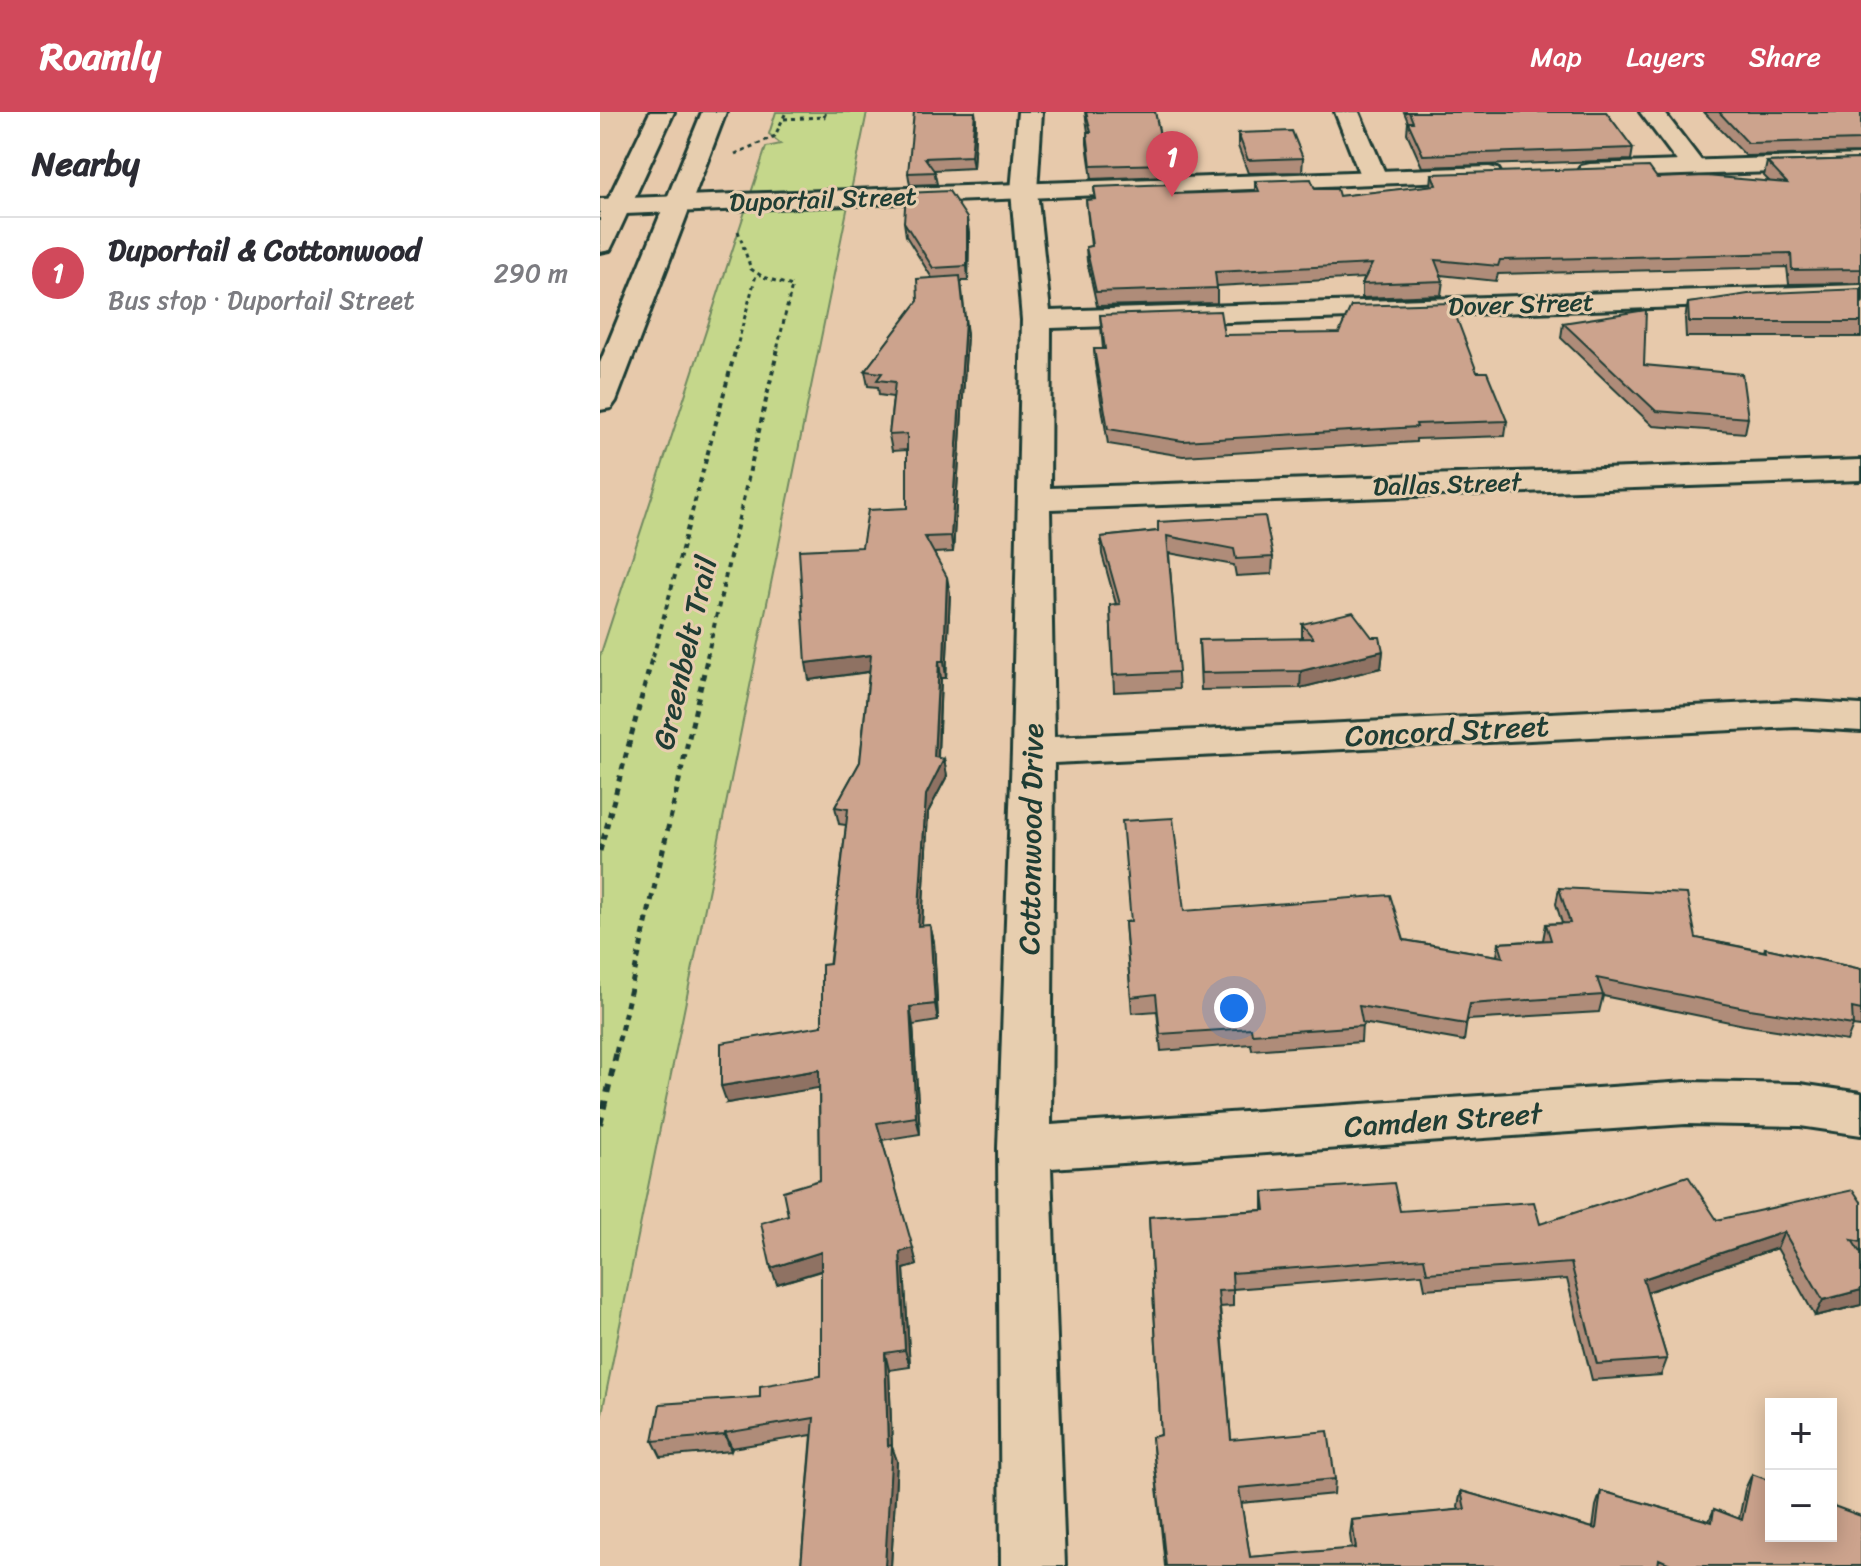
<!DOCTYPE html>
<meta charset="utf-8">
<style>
body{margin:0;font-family:Sriracha,sans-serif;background:#f2f2f3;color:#2b2b33}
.controls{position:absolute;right:24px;bottom:24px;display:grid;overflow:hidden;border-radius:0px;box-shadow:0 4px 20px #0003}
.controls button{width:72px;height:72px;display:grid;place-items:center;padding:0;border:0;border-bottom:2px solid #e1e1e2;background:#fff;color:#2b2b33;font:40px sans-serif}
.you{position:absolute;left:634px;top:896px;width:28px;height:28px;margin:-20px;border:6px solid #fff;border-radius:50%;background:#1a73e8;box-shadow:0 0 0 12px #1a73e833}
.badge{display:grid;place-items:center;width:52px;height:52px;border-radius:50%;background:#d1495b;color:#fff;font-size:26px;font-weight:700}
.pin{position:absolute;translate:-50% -66px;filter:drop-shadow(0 2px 4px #0008)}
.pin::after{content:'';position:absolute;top:42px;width:28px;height:24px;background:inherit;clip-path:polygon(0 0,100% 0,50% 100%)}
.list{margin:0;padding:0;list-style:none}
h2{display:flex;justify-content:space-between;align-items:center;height:104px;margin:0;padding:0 32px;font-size:34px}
h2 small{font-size:26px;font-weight:400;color:#7c7c81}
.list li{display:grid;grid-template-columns:52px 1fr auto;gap:24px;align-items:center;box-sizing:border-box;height:112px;padding:0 32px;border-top:2px solid #e1e1e2}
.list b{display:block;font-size:30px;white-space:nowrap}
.list p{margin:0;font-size:26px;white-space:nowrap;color:#7c7c81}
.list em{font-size:26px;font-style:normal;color:#7c7c81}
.map{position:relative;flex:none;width:1261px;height:1454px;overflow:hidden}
header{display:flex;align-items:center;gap:48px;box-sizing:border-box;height:112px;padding:0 40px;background:#d1495b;color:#fff}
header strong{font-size:38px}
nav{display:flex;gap:44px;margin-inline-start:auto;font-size:28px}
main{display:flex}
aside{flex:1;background:#fff}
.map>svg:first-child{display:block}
.green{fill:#c5d78b;stroke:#728a60;stroke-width:2}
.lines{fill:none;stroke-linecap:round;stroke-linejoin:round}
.minor-casing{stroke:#1f3d34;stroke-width:6}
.major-casing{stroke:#1f3d34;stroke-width:6}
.highway-casing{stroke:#1f3d34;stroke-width:6}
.path-far3{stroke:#1f3d34;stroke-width:3;stroke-dasharray:4 4;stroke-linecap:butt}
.path-far2{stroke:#1f3d34;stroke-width:4;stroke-dasharray:5 5;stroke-linecap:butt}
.path-far1{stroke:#1f3d34;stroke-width:5;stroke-dasharray:6 6;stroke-linecap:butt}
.path{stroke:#1f3d34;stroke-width:6;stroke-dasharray:8 8;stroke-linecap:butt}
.minor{fill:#e7ceaf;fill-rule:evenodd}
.major{fill:#e7ceaf;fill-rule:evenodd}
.highway{fill:#e7ceaf;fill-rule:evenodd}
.wall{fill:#af8c79;stroke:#1f3d34;stroke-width:2}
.shaded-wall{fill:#8f7263;stroke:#1f3d34;stroke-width:2}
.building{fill:#cca38d;stroke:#1f3d34;stroke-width:2}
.labels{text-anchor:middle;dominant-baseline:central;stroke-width:6;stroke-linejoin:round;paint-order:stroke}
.far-street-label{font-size:26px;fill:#1f3d34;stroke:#e7ceaf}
.street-label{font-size:30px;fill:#1f3d34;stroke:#e7ceaf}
</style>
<header>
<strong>Roamly</strong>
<nav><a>Map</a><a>Layers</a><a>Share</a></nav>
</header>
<main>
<aside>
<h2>Nearby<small></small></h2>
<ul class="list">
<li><span class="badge">1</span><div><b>Duportail &amp; Cottonwood</b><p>Bus stop · Duportail Street</p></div><em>290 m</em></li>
</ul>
</aside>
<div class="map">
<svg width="1261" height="1454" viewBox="0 0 1261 1454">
<rect width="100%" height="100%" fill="#e7c9ab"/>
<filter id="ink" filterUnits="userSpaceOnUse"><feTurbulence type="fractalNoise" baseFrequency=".0125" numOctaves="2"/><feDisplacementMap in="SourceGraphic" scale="16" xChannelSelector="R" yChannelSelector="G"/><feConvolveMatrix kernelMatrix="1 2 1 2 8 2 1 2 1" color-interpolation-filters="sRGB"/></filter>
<g filter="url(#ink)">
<path class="green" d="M176,0H267L0,1311V544L166,35L181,32L169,22Z"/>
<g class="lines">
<defs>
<path id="minor" d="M418,0H442L437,79L450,199L1261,173V189L451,216L450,376L1261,348V368L450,397L454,625L1196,589L1261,593V619L1196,615L454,651L451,1013L1086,970L1200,972L1261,981V1023L1200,1014L1086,1012L451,1056L465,1454H401L398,1036L412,639L422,208L411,79Z
M735,0H759L787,66L783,71H765L761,66Z
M1040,0H1064L1106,55L1103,60H1085Z"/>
<path id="major" d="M1261,43V57L990,66L981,64L978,59L981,54L990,52Z
M889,55L898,57L901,62L898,67L0,103V87Z"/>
<path id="highway" d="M50,0H74L13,132L10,138L0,140V104Z
M102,0H126L16,289L11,296L0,298V251Z"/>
</defs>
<use href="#minor" class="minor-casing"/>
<use href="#major" class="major-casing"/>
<use href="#highway" class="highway-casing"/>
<path class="path-far3" d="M184,7L224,5L226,0
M135,42L175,24L186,0
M138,119L151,157L163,165L192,174L177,238
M136,238L156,163"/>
<path class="path-far2" d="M53,545L136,236
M107,545L178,236"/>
<path class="path-far1" d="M0,739L53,543
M16,941L108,543"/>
<path class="path" d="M0,1012L17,939"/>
<use href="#minor" class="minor"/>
<use href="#major" class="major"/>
<use href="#highway" class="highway"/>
</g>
<path class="wall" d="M375,0L376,9L373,56L334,58L337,72L310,73L308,61Z
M485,0H555L566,52V64L492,67L487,32V20H488Z
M804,0H1006L1033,36L1031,48L822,55L807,21L808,10Z
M1104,0H1261V41L1146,44Z
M638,21L703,46L702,60L648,61L638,34Z
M1261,47V171L1189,172L1187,155L898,162L896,169L840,163L843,169L841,183L762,186V172L765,166L617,174V191L497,194L487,149L486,135L491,134L486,88L495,87L494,75L573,82L655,79V69L715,77L739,84L831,74L832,62L1057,66L1170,70L1164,64L1167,50Z
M304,110L369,120L368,169H361L367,223L353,440L334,441L350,481L346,566H341L338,646L344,647L347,664L328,700L322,814L330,813L334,830L338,909L313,913L320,1022L282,1028L317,1153L304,1157L310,1255L289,1258L292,1335L297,1349L291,1454H201L212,1323L132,1336L131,1339L61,1345L53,1329L160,1285L221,1264V1159L177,1172L188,1103L220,1068L219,975L127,991L222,914L246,713L239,712L235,695L260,650L269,560L209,568L262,435L307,396V338L292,339L289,323L293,285L279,283L278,275L268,274L265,259L318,189L332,166L306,124Z
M1261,177V225H1086L1085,206L1088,191Z
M500,203L624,223L877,260L907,309L905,324L816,327V330L583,344L508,332L495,252L494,237H503Z
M963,211L1148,306L1145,321L1053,314L961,226Z
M558,419L673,445L672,462L636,464L634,453L569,441L579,577L514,580L510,493L516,492L502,442L501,425Z
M702,512L783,539L781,556L700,576L601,578L599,528L702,527Z
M959,776L1096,826L1164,839L1165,836L1261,857V915L1253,914L1247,929L1144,913L1003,884L999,900L867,908L864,929L762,911L761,930L652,938L651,932L561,939L557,899L532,901L525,810L584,799L804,828L897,844L899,831L943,828L946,812L962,811L956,792Z
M663,1080L800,1099L940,1112L1117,1108L1261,1090V1193L1215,1204L1177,1136L1047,1180L1067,1247L1061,1263L992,1268L967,1167L825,1177L822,1162L633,1177V1194L620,1195L631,1328L735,1367L734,1382L641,1391L650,1445L752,1437L750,1423L752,1408L859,1398L858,1394L861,1379L993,1416L996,1394L1001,1379L1109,1409L1114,1397L1139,1407L1145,1377L1152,1362L1261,1454H565L552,1325L561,1323L549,1105L663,1098Z"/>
<path class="shaded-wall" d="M375,0L376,9L373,56L371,44Z
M367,106L369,120L368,169L367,154Z
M365,209L367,223L353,440L351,424Z
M347,465L350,481L346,566L344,549Z
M783,539L781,556L700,576L701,559Z
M271,543L274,559L209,568L206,551Z
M339,549L341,566L337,661L344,647L347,664L328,700L321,831L318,814L326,683L334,645Z
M330,813L334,830L338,909L335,892Z
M310,895L313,913L320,1022L316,1005Z
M219,958L224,975L127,991L121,974Z
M1184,1120L1177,1136L1038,1183L1043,1167Z
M313,1136L317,1153L304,1157L310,1255L305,1238L300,1140Z
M221,1140L226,1157L177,1172L171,1156Z
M1261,1178V1193L1215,1204L1223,1188Z
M285,1241L289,1258L292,1335L297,1349L291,1454H285L288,1334Z
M125,1321L132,1336L131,1339L125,1323Z"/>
<path class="building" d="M314,0H375L371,44L325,46L335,60L308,61Z
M486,0H555L566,52L491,54L487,20H491Z
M809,0H1006L1033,36L823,43L808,10H813Z
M1119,0H1261V28L1148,31Z
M692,19L703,46L648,48L638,21Z
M1261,47V157L1192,158L1191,141L900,148L898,154L835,148L843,169L762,172L772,152L615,160L617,176L496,180L486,135L492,134L486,88L496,87L494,75L571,72L573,82L659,79L655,69L711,67L715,77H737L739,84L836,73L832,62L1049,55L1057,66L1106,64L1187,71L1167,50Z
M349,79L367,106V154L333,156L304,110L306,81Z
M360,164L365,209L351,424L325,425L347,465L344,549H339L334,645L344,647L326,683L318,814L330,813L335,892L310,895L316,1005L277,1011L313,1136L300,1140L305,1238L285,1241L288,1334L292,1333L285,1454H201L214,1306L125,1321V1323L53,1329L60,1292L160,1285V1274L221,1264V1140L171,1156L161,1111L188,1103L183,1079L220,1068L219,958L121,974V931L222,914V853L230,852L248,697L235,695L260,650L271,543L206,551L199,438L262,435L268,398L307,396V322L289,323L295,270L277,268L282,261L265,259L318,189L317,167Z
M1261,177V210H1089L1088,191L1148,182Z
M851,191L877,260H887L907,309L816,312L817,315L583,329L508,317L494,237H505L500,203L620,199L624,223L739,221L751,194Z
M1046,198L1044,253L1142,262L1148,306L1056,299L963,211Z
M665,404L673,445L636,447L634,437L567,424L579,560L513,563L510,493L520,492L501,425L558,419V410Z
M753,500L772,525H780L783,539L701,559L601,561L599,528L713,526L702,512Z
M573,706L584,799L790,783L804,828L903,845L899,831L951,828L946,812L970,811L959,776L1087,782L1096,826L1166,840L1165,836L1261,857V898L1252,896L1253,913L1150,897L997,866L1003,883L870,892L866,912L759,894L763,914L652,922L651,916L560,922L556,882L531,885L525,810H531L522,709Z
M1088,1064L1117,1108L1253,1078L1261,1090V1130L1252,1128L1261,1142V1178L1223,1188L1184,1120L1043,1167L1067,1247L997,1252L971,1151L827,1161L824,1146L632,1161L633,1178L618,1179L631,1328L728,1319L735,1367L639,1376L650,1445L756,1436L752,1408L865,1397L861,1379L996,1417L1001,1379L1112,1410L1114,1397L1142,1408L1152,1362L1171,1369V1424H1231V1393L1261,1404V1454H1075L1059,1447L1058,1454H566L552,1325L561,1323L549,1105L665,1098L663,1080L794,1071L800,1099L934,1090L940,1112Z"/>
</g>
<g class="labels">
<g class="far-street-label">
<text transform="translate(223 87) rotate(-2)">Duportail Street</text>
<text transform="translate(921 192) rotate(-2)">Dover Street</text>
<text transform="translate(847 372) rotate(-2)">Dallas Street</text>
</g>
<g class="street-label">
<text transform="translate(85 541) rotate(-77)">Greenbelt Trail</text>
<text transform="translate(847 619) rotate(-3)">Concord Street</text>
<text transform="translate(431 727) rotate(-89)">Cottonwood Drive</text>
<text transform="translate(843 1008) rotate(-4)">Camden Street</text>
</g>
</g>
</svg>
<div class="controls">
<button>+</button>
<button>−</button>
</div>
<div class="you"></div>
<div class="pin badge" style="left:572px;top:85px">1</div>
</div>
</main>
